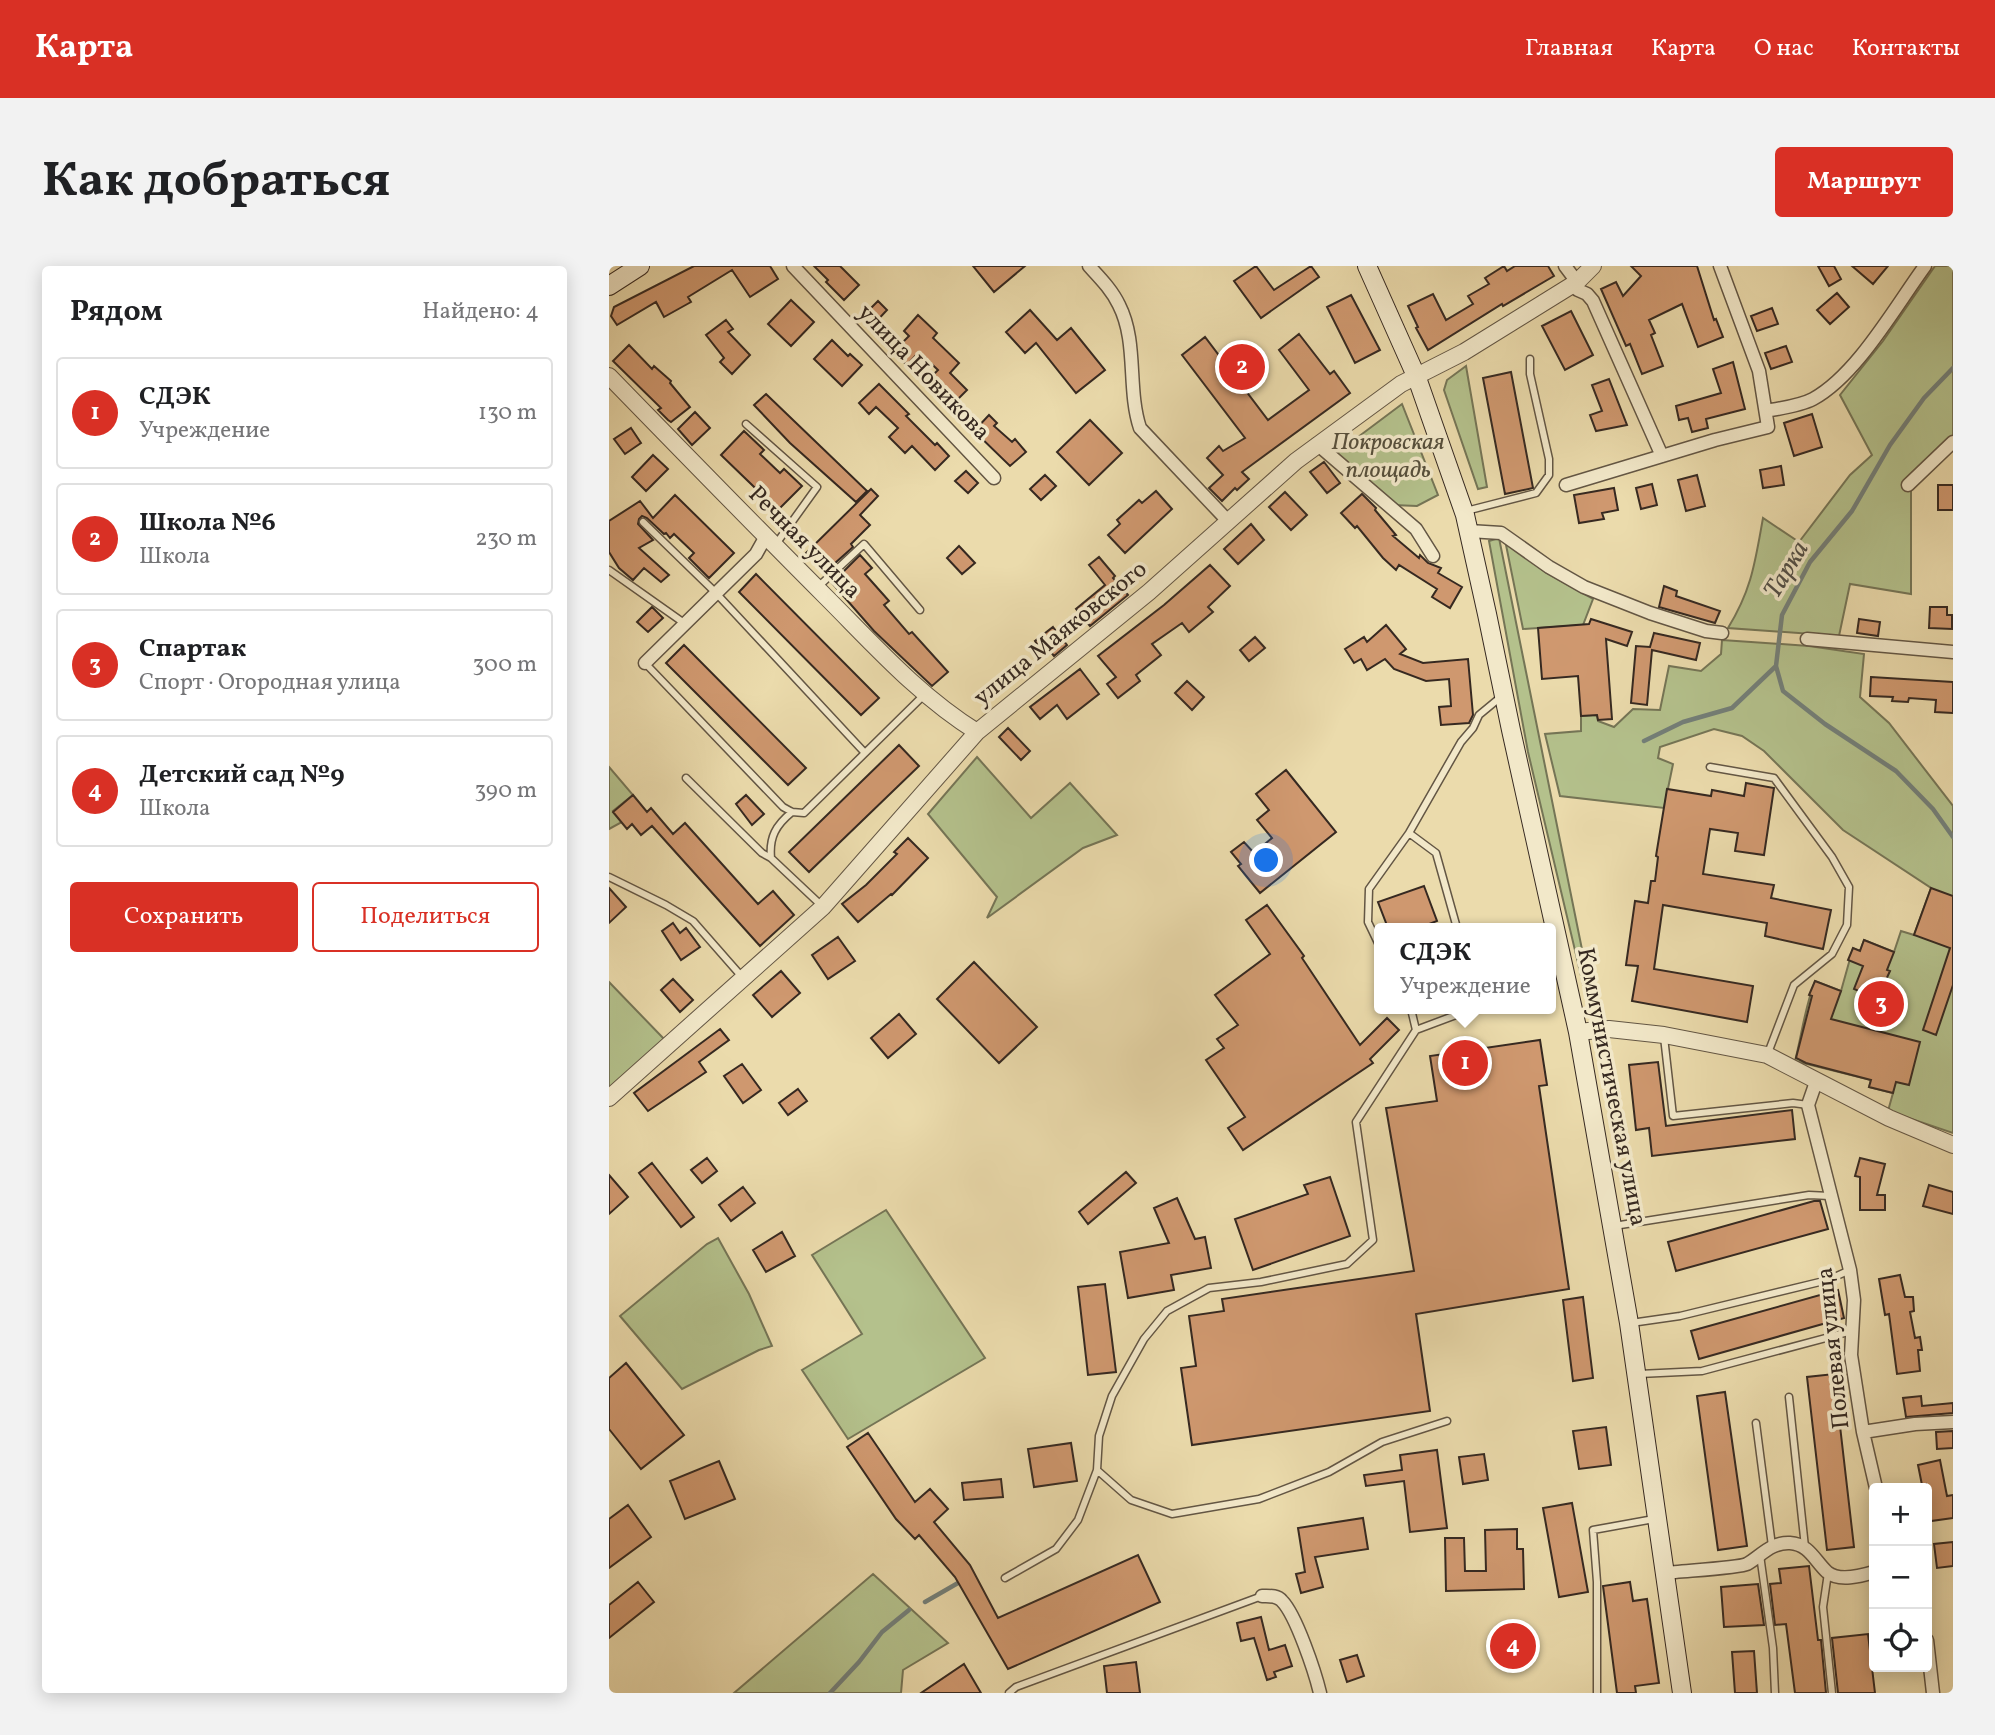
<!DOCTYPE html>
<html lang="ru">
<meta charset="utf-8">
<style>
body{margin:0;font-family:Vollkorn,serif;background:#f2f2f2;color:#202124}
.controls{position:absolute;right:21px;bottom:21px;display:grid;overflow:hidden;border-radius:7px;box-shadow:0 4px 18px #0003}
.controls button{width:63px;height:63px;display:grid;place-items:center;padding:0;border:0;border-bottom:2px solid #e0e0e0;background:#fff;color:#202124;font:35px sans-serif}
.you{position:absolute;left:658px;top:595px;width:24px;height:24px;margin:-18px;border:5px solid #fff;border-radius:50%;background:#1a73e8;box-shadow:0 0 0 10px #1a73e833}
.badge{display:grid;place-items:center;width:46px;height:46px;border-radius:50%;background:#d93025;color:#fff;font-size:23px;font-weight:700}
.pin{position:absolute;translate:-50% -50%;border:4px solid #fff;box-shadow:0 2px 7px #0006}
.popup{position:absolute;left:765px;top:657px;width:182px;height:91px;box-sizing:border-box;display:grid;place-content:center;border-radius:7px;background:#fff;filter:drop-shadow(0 2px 5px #0005);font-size:23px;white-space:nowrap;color:#757577}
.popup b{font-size:26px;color:#202124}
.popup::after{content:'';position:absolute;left:50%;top:100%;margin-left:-14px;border:14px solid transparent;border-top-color:#fff}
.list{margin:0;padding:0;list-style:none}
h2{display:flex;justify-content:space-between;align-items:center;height:91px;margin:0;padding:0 28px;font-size:30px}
h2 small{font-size:23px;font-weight:400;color:#757577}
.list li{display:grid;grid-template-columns:46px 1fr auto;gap:21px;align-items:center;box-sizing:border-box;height:112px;margin:0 14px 14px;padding:0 14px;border:2px solid #e0e0e0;border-radius:7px}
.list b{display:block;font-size:26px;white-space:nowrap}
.list p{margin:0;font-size:23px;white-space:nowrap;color:#757577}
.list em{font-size:23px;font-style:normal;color:#757577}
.actions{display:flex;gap:14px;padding:21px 28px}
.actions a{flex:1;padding:16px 0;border:2px solid #d93025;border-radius:7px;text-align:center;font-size:24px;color:#d93025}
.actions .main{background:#d93025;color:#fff}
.icon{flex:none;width:38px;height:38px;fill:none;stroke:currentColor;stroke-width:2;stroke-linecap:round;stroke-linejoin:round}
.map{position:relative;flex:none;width:1344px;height:1427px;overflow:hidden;border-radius:7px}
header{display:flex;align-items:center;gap:42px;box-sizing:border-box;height:98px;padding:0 35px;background:#d93025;color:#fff}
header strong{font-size:33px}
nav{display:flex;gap:38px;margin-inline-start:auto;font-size:24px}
.intro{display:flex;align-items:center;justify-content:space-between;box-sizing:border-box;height:168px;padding:0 42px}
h1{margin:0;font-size:49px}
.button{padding:18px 32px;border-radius:7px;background:#d93025;color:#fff;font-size:24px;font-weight:700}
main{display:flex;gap:42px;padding:0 42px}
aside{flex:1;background:#fff;border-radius:7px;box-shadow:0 4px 18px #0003}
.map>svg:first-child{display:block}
.green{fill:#b4c18c;stroke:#757556;stroke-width:2}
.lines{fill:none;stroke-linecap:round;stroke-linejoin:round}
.stream{stroke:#737f79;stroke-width:4.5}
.building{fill:#cf986f;stroke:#362921;stroke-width:2}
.service-casing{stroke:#635644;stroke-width:9}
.minor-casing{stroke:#635644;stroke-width:15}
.tertiary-casing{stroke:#635644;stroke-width:18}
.secondary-casing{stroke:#362921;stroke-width:20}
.service{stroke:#f2e8c9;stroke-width:6}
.minor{stroke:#f2e8c9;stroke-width:12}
.tertiary{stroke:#f2e8c9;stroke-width:16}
.secondary{stroke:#f2e8c9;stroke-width:18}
.labels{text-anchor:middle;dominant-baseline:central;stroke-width:7;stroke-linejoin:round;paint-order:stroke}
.street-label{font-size:24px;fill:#362921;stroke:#f2e8c9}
.park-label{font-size:24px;font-style:italic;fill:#564f3c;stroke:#f2e8c9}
.water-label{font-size:26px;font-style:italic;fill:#504d46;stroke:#f2e8c9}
</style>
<header>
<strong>Карта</strong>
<nav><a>Главная</a><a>Карта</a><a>О нас</a><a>Контакты</a></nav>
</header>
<div class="intro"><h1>Как добраться</h1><a class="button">Маршрут</a></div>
<main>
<aside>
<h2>Рядом<small>Найдено: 4</small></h2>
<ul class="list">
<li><span class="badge">1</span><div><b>СДЭК</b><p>Учреждение</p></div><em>130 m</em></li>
<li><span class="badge">2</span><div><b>Школа №6</b><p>Школа</p></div><em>230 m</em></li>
<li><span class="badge">3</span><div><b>Спартак</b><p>Спорт · Огородная улица</p></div><em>300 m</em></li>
<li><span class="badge">4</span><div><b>Детский сад №9</b><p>Школа</p></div><em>390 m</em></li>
</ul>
<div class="actions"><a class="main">Сохранить</a><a>Поделиться</a></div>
</aside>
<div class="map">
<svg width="1344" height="1427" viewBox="0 0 1344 1427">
<rect width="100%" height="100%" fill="#ebdbac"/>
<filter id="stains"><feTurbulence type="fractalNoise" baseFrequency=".00286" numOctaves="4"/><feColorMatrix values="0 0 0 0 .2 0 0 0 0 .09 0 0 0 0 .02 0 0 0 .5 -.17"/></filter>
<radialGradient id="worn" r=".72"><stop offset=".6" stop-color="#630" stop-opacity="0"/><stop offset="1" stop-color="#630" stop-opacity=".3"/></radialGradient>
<path class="green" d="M1326,0H1344V169L1302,211V328L1241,318L1230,370L1119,362C1143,323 1146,296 1154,252L1190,276L1241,209L1263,189L1231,129L1274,75Z
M857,100L878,221L869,223L835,124L838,114Z
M793,138L829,229L808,240L784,239L725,189Z
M890,272L983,733L978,735L919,486L880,275Z
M896,274L936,306L984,333L974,359L914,363Z
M1113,374L1200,380L1255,388L1251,431L1280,457L1344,540V867L1279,845L1284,827L1260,821L1262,814L1186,795C1193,768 1196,740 1206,715L1232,725L1244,682L1251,685L1255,674L1285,686L1292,665L1305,669L1322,622L1234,564L1155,485L1133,470L1105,463L1051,481L1049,492L1064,498L1055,542L951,530L936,468L972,465V450L988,449L989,455L1005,461L1024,443L1051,444L1060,400L1092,405L1112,388Z
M368,491L422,552L461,517L508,569L474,582L378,652L388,631L319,548Z
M0,501L24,529L4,545L13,556L0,563Z
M0,716L56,774L0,822Z
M277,944L376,1092L239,1173L193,1104L253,1068L203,989Z
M109,972L140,1028L163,1080L150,1084L73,1123L11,1050L98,978Z
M264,1308L339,1377L294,1404L292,1427H125Z"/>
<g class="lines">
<path class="stream" d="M1344,102L1315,132L1281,179L1243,245L1201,296L1173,349L1167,400L1174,425L1216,458L1287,505L1324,543L1344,571
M1035,475L1074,456L1123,442L1167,400
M316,1336L349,1317
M221,1427L250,1396L273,1366L300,1344"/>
</g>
<path class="building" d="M85,0H161L169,13L141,31L123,4L79,31L82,36L55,51L47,36L8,59L2,50L5,41Z
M205,0H231L250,19L235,34L217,16L219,14Z
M364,0H416L385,26Z
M647,0L665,24L702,0L710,11L652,52L625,15Z
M895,0L898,5L906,0H939L945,10L894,40L893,38L819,84L807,62L809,61L799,40L824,28L837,54L864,38L859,30L880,18L876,12Z
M1022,0H1088L1105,54L1107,53L1114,71L1089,81L1073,38L1040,54L1046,67L1042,69L1054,100L1033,108L1021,78L1017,80L992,23L1007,16L1014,30L1032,10Z
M1209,0H1225L1232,13L1220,20Z
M1243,0H1279L1264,18Z
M1228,27L1240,41L1221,58L1208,44Z
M742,29L771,84L746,97L718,41Z
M182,34L205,56L182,80L159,58Z
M269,35L278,44L262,61L252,52Z
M1163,42L1169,58L1148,65L1142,50Z
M421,44L448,74L462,62L496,104L467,127L427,77L416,87L397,66Z
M962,45L984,89L956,104L933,60Z
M309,49L328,67L324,72L350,97L341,107L358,124L340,142L328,129L331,126L319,114L329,104L310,86L298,99L284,86L300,70L295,65Z
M117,54L124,63L119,66L141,89L123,108L111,96L115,92L97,69Z
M690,68L721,108L725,105L741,127L633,206L640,213L628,224L626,222L613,235L600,222L614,209L598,192L610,180L614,185L636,172L573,89L596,71L659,154L700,124L670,84Z
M223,74L239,90L241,88L253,99L233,120L205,93Z
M20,79L43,103L45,100L62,115L61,117L81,141L62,156L59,154L49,144L52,142L4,95Z
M1177,80L1183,96L1162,103L1156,87Z
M1124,96L1136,143L1097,153L1099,162L1083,166L1079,152L1070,154L1067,140L1112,127L1104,103Z
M902,106L924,222L896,228L874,112Z
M1000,113L1018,159L987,165L981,149L993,145L983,119Z
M270,118L300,148L297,150L326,179L328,177L340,190L326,204L303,180L296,187L280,171L289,162L267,141L260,148L250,137Z
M157,128L258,225L247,236L181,177L145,139Z
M86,146L101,162L83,179L69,163Z
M1203,148L1213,181L1185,190L1175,157Z
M380,149L388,157L385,160L403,176L406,173L417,186L401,200L365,165Z
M481,154L513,187L480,219L448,186Z
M22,162L32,177L16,188L5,173Z
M135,165L155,184L151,188L171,207L175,203L193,220L169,244L112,189Z
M44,189L59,203L37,225L23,211Z
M715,196L731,217L718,227L701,206Z
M1172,200L1175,219L1154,222L1151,204Z
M357,205L369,217L359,227L346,215Z
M436,209L447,220L432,234L421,223Z
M1088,209L1096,240L1077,245L1069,214Z
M1043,218L1048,239L1032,243L1027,222Z
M1329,219H1344V244H1329Z
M1005,222L1009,244L993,247L995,253L970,257L965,229Z
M262,223L269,230L251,249L261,259L242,278L244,281L216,306L197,287Z
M547,225L563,243L516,287L499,269L511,258L508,254L530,234L533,237Z
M676,226L698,249L682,264L660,241Z
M753,228L767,242L766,244L787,269L784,270L810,292L811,289L819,297L832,302L829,307L853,321L841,342L823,331L828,323L790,299L787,304L774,292L748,260L746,262L732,247Z
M66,229L125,287L100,312L80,292L85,287L65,268L61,272L57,267L55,268L38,252L33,250L30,253L29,258L44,274L30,282L60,309L52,316L35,302L24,314L10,302L0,286V255L31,235L44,252Z
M642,258L655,274L629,298L615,283Z
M350,280L366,297L353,308L338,292Z
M251,289L263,302L256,308L280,335L275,339L300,368L303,366L339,406L323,420L265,365L223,317Z
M490,291L506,310L504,312L519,329L481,360L467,343L496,319L480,299Z
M601,299L621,320L599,341L604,346L580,366L573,357L543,378L552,389L527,409L531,415L509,432L498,418L507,411L489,390L555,339Z
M147,308L270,432L252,449L130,326Z
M1055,320L1068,325L1067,330L1111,345L1106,357L1050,341Z
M43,341L54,352L39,366L28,356Z
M1321,341H1338V349H1343V363L1320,362Z
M982,353L1023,366L1018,380L997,373L1003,453L989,454L988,449L972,450L969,410L933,413L929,362L980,358Z
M1250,353L1271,356L1269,370L1248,367Z
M777,359L797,383L791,388L814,397L859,393L864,449L860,457L832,459L830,441L842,440L840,413L817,415L785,403L776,393L758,404L752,393L745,397L736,383L755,371L758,376Z
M444,361L458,379L445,390L440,384L435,388L426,375Z
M1045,367L1091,377L1087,394L1043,384L1038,439L1022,437L1027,380L1041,381Z
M646,371L656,382L640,395L631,384Z
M75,379L197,502L179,519L57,397Z
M471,403L490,428L458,453L448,439L431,453L421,441Z
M1262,411L1344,416V447L1326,446L1327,434L1300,432L1299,436L1283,435L1284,431L1261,430Z
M578,415L595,431L583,444L566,427Z
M399,462L421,485L412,494L390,471Z
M290,479L310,500L200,606L180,586Z
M677,504L727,566L651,627L629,600L632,598L622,586L635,576L645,587L663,572L648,554L660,544L647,528Z
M1137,517L1165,522L1155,589L1126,585L1129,567L1101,563L1094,608L1165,619L1162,632L1222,644L1214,683L1156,670L1158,657L1054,639L1045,703L1144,720L1138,756L1023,735L1029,700L1017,699L1026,635L1039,637L1042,615H1046L1049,591L1047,590L1058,523L1102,530L1103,524L1135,530Z
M24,529L38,546L42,542L64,568L76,557L149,638L164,625L185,649L151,680L43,560L32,569L23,558L18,563L4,546Z
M137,529L155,548L143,559L127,538Z
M299,572L319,592L283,629L282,628L249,656L233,638L257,619L288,588L285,586Z
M815,620L828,655L810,662H779L769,636Z
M0,622L17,641L0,657Z
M1322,622L1344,630V719L1327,769L1314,764L1341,682L1305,669Z
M658,639L695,690L693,692L751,779L778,752L790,764L761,793L764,797L634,884L619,862L636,851L597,794L615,782L608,773L629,759L606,729L661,688L637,654Z
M64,657L71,667L77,662L91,681L72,694L53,665Z
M229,671L246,695L219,713L203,689Z
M1255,674L1285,686L1278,704L1281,705L1276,716L1274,715L1267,732L1245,723L1254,700L1239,694L1244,682L1251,685Z
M365,696L428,761L390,797L328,733Z
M172,705L191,727L163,751L144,729Z
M64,713L84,734L71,746L52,724Z
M1206,715L1232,725L1222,753L1311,776L1300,819L1287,816L1284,827L1260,821L1262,814L1197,797L1187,792L1203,730L1200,729Z
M290,748L307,768L279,792L262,772Z
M111,763L120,774L90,796L97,806L39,845L25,827Z
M931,774L938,819L930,820L960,1023L807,1048L821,1145L583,1179L572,1102L587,1100L580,1050L615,1045L613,1033L805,1005L777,842L828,835L821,790Z
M1049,796L1057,860L1183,844L1186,873L1043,890L1040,862L1027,864L1020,799Z
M133,798L152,824L134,837L115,810Z
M189,823L198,835L179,849L170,837Z
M98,892L108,905L93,917L82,904Z
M1251,892L1276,898L1268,929H1276V944H1251V911L1246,910Z
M43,897L85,951L72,961L30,907Z
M517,906L527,917L479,958L470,946Z
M0,909L19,931L0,948Z
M721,911L741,970L644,1004L626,953L699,928L695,919Z
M1320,919L1344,926V948L1314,940Z
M134,921L146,937L122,955L110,939Z
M568,932L586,973L596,971L602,1002L562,1009L565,1024L519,1032L511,986L560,977L545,942Z
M1205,935H1211L1219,963L1067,1005L1059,976Z
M173,966L186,990L157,1006L144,984Z
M1291,1009L1296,1031H1304L1305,1045L1301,1046L1306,1072L1311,1071L1313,1084H1309L1311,1105L1288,1108L1280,1048L1276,1049L1270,1013Z
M496,1018L507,1106L479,1109L469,1021Z
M1229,1024L1235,1052L1090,1093L1082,1065Z
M974,1031L984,1112L964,1115L954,1034Z
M17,1097L75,1169L32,1203L0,1163V1112Z
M1225,1108L1245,1281L1218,1284L1198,1111Z
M1116,1126L1138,1280L1109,1284L1088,1130Z
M1312,1130L1313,1140L1344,1137V1147L1297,1151L1294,1132Z
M997,1161L1002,1199L970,1203L964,1165Z
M1344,1165V1182L1328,1183L1327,1166Z
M259,1167L306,1236L321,1223L339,1243L325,1256L361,1299L389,1352L529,1289L551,1336L399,1403L346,1311L310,1269L306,1273L287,1253L238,1181Z
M462,1177L468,1215L425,1221L419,1183Z
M828,1184L838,1262L801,1266L795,1215L757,1220L755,1209L793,1204L791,1189Z
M875,1188L879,1214L854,1218L850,1191Z
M1331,1194L1338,1230L1344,1229V1252L1322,1255L1318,1222L1317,1218L1313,1219L1309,1199Z
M110,1195L126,1233L76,1253L61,1215Z
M392,1213L394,1231L355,1234L353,1217Z
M963,1237L979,1326L950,1331L934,1242Z
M19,1239L42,1271L0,1302V1253Z
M754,1252L759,1283L706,1291L714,1321L692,1327L687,1308L696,1306L689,1262Z
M908,1263V1283H914L915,1323L837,1325L836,1272H855L856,1305H877L876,1264Z
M1344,1276V1300L1328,1302L1325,1278Z
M1200,1300L1209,1374H1212L1217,1427H1186L1177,1358L1166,1359L1161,1318L1172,1317L1170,1303Z
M29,1316L45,1336L0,1372V1339Z
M1021,1316L1024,1335L1038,1333L1050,1417L1026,1420L1027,1427H1008L994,1320Z
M1149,1318L1155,1359L1115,1361L1112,1321Z
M652,1351L660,1384L676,1379L683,1400L665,1406L667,1411L658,1414L645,1372L632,1375L628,1357Z
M1259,1368L1266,1427H1229L1223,1372Z
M1145,1385L1148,1427H1126L1123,1386Z
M748,1389L755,1410L738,1416L731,1394Z
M527,1396L531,1427H498L495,1400Z
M355,1398L372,1427H312Z"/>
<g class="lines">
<defs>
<path id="service" d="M137,158L208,221L167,278
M857,245L927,227L940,209V193L921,108V93
M34,256L106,326L256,487
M0,304L75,357
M210,320L255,278L311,344
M36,397L174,541L183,546L195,547L315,429
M1101,501L1165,512L1223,591L1240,621L1238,659L1223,688L1185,719L1159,787
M77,512L153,587L162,592
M183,546C167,559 160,571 162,592L213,640
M800,567L827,587L848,662
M0,611L57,639L84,655L134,712
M770,679L759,656L760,623L800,567L852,476L864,462L870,449L893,430
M807,764L863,743
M1055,771L1064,850L1184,837L1199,839
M1005,960L1200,929L1221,930
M1022,1057L1071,1050L1219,1014L1241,1004
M1030,1108L1093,1105L1243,1065
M1180,1131L1196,1281
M1147,1157L1163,1280
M488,1204L522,1234L563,1248L650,1233L720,1206L773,1176L838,1155
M1151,1289L1164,1382L1166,1427
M1219,1307L1214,1341L1223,1427
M396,1312L447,1283L469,1254L488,1204L490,1170L503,1130L535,1073L558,1045L600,1022L652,1016L738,998L764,974L747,856L807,764L802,743
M400,1427L407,1421L653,1330
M988,1427V1316L984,1264L1045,1253"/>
<path id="minor" d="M184,0L385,212
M480,0C491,12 503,24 510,39C529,76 518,123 531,162L618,254
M956,0L968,16L969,24L978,28L984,35L1053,190
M1157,145C1172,142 1191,140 1204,133C1248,109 1286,41 1316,0
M708,178L807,263L824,290
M957,219L1106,174L1159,161L1150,105L1111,0
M1299,219L1344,176
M860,265L892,267L940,301L975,321L1041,347L1097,365L1113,367
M1198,373L1344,386
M36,397L147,288L156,272
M1207,816L1199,839L1241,1004L1245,1034L1242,1089L1254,1166L1267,1222
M1254,1166L1306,1158L1344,1156
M1057,1307C1071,1305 1130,1302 1138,1298C1152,1290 1162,1276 1181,1277C1200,1278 1206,1295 1218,1306C1230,1316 1252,1310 1265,1306
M653,1330C660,1330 668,1329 673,1335C687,1349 706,1406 711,1427
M1318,1374L1324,1427"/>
<path id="tertiary" d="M0,110C72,184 144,258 217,331C265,379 310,430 368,466
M969,766L1000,763L1055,769L1158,789L1280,852L1344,879
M0,832L214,641L368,466L540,326L687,195L792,118L855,86L968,16L984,0"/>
<path id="secondary" d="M758,0L808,112L856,249L878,348L902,464L969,766L1020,1057L1073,1427
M0,20L31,0"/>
</defs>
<use href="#service" class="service-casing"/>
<use href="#minor" class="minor-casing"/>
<use href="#tertiary" class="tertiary-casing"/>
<use href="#secondary" class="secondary-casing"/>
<use href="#service" class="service"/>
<use href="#minor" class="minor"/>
<use href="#tertiary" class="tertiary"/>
<use href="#secondary" class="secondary"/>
</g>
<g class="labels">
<g class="street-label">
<text transform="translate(314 107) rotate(46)">улица Новикова</text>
<text transform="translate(195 277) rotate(45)">Речная улица</text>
<text transform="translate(452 368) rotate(-39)">улица Маяковского</text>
<text transform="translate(1002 821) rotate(79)">Коммунистическая улица</text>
<text transform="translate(1225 1082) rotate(-96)">Полевая улица</text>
</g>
<g class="park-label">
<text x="779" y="177">Покровская<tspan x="779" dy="28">площадь</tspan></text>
</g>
<g class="water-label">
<text transform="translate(1178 304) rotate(-59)">Тарка</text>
</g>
</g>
<rect width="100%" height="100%" filter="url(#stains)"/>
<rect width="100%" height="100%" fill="url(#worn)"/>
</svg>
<div class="controls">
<button>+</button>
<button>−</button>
<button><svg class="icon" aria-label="locate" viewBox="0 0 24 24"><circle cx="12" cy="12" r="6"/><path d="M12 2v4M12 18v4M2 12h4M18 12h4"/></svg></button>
</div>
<div class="you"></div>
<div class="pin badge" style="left:856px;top:797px">1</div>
<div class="popup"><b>СДЭК</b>Учреждение</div>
<div class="pin badge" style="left:633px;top:101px">2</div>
<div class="pin badge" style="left:1272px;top:738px">3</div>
<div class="pin badge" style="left:904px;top:1380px">4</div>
</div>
</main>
